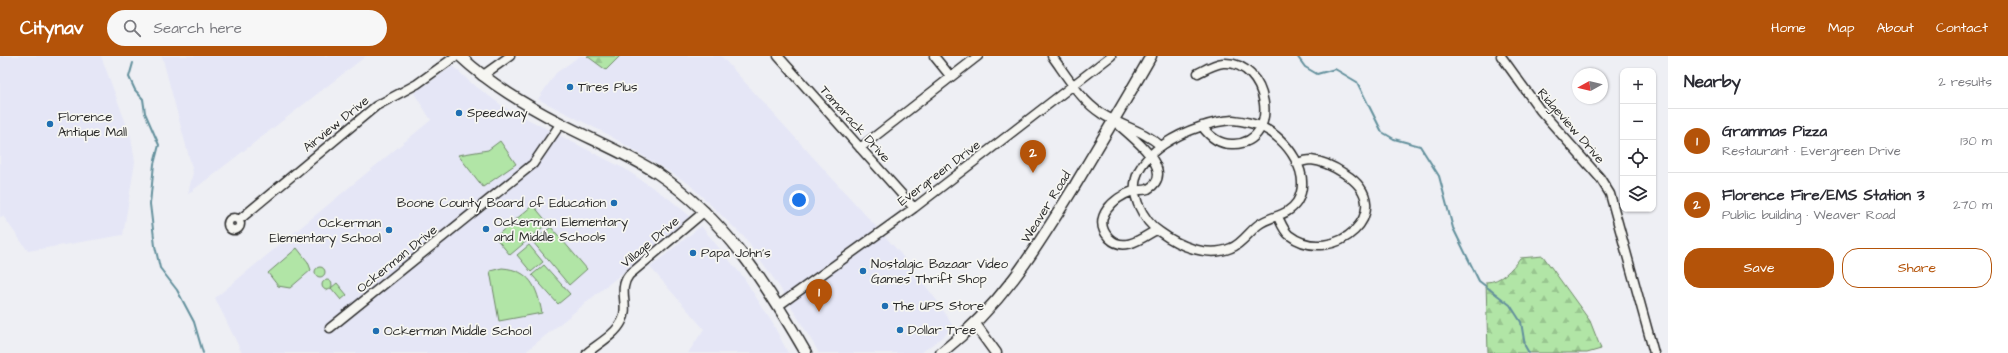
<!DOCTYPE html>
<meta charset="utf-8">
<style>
body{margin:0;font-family:"Architects Daughter",sans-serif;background:#f7f7f7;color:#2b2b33}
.controls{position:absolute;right:12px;top:12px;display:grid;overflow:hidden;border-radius:8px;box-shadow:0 1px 3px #0004}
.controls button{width:36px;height:36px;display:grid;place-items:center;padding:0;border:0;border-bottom:1px solid #e1e1e2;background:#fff;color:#2b2b33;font:20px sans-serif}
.compass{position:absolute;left:1572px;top:12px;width:36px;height:36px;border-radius:50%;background:#fff;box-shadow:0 1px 3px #0004;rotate:262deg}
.you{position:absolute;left:799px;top:144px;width:14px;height:14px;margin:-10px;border:3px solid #fff;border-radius:50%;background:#1a73e8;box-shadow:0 0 0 6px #1a73e833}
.badge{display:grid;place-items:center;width:26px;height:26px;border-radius:50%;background:#b45309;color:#fff;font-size:13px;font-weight:700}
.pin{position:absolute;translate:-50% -33px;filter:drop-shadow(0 1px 2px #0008)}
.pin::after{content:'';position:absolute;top:21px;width:14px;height:12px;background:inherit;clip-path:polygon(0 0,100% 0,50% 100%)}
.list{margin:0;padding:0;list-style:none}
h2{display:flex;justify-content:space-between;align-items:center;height:52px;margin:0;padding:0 16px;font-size:17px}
h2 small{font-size:13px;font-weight:400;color:#7c7c81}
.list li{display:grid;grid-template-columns:26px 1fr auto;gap:12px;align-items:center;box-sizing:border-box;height:64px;padding:0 16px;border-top:1px solid #e1e1e2}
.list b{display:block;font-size:15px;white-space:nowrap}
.list p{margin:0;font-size:13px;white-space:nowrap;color:#7c7c81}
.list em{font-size:13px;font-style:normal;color:#7c7c81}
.actions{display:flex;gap:8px;padding:12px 16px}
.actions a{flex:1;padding:9px 0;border:1px solid #b45309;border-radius:16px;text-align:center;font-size:14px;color:#b45309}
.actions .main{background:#b45309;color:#fff}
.icon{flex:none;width:22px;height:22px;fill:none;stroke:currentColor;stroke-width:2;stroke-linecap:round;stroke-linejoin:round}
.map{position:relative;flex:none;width:1668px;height:297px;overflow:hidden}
header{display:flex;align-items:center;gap:24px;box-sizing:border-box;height:56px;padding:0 20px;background:#b45309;color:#fff}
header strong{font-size:19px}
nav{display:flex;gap:22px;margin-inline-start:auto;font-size:14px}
.search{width:280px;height:36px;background:#f7f7f7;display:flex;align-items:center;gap:10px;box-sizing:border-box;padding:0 14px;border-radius:22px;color:#7c7c81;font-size:15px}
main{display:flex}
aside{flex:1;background:#fff}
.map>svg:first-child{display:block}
.built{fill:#e5e6f6}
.forest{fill:url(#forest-firs);stroke:#6e8868}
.park{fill:#b1e5a6;stroke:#6e8868}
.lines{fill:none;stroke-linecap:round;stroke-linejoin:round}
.stream{stroke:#63909c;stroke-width:2}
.minor-casing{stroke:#2b2b2b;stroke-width:11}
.major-casing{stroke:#2b2b2b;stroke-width:13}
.minor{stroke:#f6f6f2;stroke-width:8}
.major{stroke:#f6f6f2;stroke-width:10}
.poi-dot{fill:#1f6fb2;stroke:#f6f6f2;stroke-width:1.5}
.labels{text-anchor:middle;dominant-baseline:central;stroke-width:3.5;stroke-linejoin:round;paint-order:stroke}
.poi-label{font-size:13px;fill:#2b2b2b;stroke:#f6f6f2;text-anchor:start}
.street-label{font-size:13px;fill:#2b2b2b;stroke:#f6f6f2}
</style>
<header>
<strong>Citynav</strong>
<div class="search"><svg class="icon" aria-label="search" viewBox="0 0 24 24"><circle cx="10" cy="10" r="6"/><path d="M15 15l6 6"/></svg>Search here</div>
<nav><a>Home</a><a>Map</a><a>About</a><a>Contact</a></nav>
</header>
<main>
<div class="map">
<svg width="1668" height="297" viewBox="0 0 1668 297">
<defs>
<pattern id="forest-firs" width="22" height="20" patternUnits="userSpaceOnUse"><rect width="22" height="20" fill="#b1e5a6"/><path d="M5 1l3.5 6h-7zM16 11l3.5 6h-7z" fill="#98c58f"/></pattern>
</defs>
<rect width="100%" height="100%" fill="#eeeff4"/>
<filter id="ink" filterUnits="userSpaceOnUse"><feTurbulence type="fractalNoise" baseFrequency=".025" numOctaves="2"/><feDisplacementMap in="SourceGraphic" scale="8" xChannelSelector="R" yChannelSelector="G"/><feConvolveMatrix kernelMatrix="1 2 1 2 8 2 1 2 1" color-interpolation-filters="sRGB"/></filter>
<g filter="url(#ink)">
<path class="built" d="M0,0H101L131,81L135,106L123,179L28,195L3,160L0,161Z
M162,0H366L188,138L193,116Z
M580,0H587L606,13L620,0H721L900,197L938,246L954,272L921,297H819L779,230L745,182L688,127L607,78L538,43L556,17Z
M453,10L470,26L504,51L625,113L668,142L690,160L641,202L524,297H242L215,242L431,64L414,37Z
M701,170L744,222L773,268L788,297H688L704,273L650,211Z"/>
<path class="forest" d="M587,0H620L606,14Z
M1543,200L1590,265L1601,293L1587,297H1488L1486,226C1501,226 1512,213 1520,202Z"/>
<path class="park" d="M500,85L516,108L483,131L458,99L488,94Z
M533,149L548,167L510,199L495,181Z
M551,171L587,213L569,229L533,186Z
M529,189L543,206L531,216L517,199Z
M297,192L308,206L311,214L290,232L278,230L268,217Z
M544,209L570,238L558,248L532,219Z
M315 216a5 5 0 1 1 10 0a5 5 0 1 1-10 0Z
M502,212C531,214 537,232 542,257L499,265L490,215Z
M322 229a5 5 0 1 1 10 0a5 5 0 1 1-10 0Z
M337,227L347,239L341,244L331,232Z"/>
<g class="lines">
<path class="stream" d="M1297,0L1305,11L1317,18L1335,13L1357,26L1382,76L1394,83L1420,90L1439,120L1453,172L1479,225L1510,249L1521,266L1525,290L1529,297
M133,7L129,21L135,34L143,43L145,57L159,89L154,108L150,148L155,190L160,212L177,234L194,266L203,297"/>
<defs>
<path id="minor" d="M778,0L914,152
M934,0L951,21
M1052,0C1066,19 1081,45 1102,58C1123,71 1143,74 1161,90
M1501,0L1540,54L1600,122L1610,138L1654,297
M1198,17C1206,13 1214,8 1223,7C1268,4 1283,86 1234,88C1220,89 1209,80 1202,70
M482,20L510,0
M1233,64C1243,65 1253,67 1262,71C1287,83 1313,118 1297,146C1287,161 1271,159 1258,169C1250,175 1241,189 1231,192C1207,202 1179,190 1160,176C1150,170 1143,159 1138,148C1118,98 1196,66 1233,64Z
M1114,65C1126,76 1158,100 1158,118C1158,124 1154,130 1148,133C1143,135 1138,133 1133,135C1115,141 1090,162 1109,182C1124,197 1142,182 1156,174
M860,92L978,0
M1278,161C1281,167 1284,175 1289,179C1333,213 1401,153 1345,118C1336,112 1322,105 1311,104C1306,104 1301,106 1296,107
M228 168a6 6 0 1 1 12 0a6 6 0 1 1-12 0Z
M239,164L376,50L417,28L456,0
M778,250L914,152L1111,0
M330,272L533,108L561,67
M587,297C598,288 616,278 622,265C630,250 617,234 629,219L705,155"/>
<path id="major" d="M460,0C490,28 524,48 560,67C592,84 626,97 657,117C726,164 765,226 806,297
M975,268L996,297
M941,297C1002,249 1034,196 1074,131C1100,87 1126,44 1151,0"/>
</defs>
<use href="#minor" class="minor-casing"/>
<use href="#major" class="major-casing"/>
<use href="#minor" class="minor"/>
<use href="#major" class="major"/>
</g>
</g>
<g class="poi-dot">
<circle cx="570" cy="31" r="4"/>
<circle cx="459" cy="57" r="4"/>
<circle cx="50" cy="68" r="4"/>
<circle cx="614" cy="147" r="4"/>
<circle cx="486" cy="173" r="4"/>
<circle cx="389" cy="174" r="4"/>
<circle cx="693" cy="197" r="4"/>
<circle cx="863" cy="215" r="4"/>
<circle cx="885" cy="250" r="4"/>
<circle cx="900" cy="274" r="4"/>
<circle cx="376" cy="275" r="4"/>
</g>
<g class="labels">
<g class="poi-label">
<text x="578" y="31">Tires Plus</text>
<text x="467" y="57">Speedway</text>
<text x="58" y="61">Florence<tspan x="58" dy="15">Antique Mall</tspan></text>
<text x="606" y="147" text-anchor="end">Boone County Board of Education</text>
<text x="494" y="166">Ockerman Elementary<tspan x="494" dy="15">and Middle Schools</tspan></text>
<text x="381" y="167" text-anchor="end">Ockerman<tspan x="381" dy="15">Elementary School</tspan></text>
<text x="701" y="197">Papa John's</text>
<text x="871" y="208">Nostalgic Bazaar Video<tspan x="871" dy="15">Games Thrift Shop</tspan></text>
<text x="893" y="250">The UPS Store</text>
<text x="908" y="274">Dollar Tree</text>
<text x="384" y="275">Ockerman Middle School</text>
</g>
<g class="street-label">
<text transform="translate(336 68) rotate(-39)">Airview Drive</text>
<text transform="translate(855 68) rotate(48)">Tamarack Drive</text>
<text transform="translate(1571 70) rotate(49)">Ridgeview Drive</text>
<text transform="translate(939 117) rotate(-37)">Evergreen Drive</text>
<text transform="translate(1046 151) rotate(-58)">Weaver Road</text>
<text transform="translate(650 186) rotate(-40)">Village Drive</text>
<text transform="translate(397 203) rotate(-39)">Ockerman Drive</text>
</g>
</g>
</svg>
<div class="controls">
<button>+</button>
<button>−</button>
<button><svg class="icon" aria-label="locate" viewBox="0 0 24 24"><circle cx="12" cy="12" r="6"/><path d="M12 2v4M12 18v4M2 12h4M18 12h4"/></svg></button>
<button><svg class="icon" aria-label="layers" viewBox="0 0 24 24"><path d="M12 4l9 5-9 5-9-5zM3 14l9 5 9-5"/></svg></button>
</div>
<svg class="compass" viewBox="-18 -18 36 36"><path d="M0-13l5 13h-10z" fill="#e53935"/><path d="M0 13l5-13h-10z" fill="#7c7c81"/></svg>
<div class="you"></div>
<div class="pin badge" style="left:819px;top:256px">1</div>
<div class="pin badge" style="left:1033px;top:117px">2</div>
</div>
<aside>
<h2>Nearby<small>2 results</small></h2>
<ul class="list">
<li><span class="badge">1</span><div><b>Grammas Pizza</b><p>Restaurant · Evergreen Drive</p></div><em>130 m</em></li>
<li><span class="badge">2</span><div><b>Florence Fire/EMS Station 3</b><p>Public building · Weaver Road</p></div><em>270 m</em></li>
</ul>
<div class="actions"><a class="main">Save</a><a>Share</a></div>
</aside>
</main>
